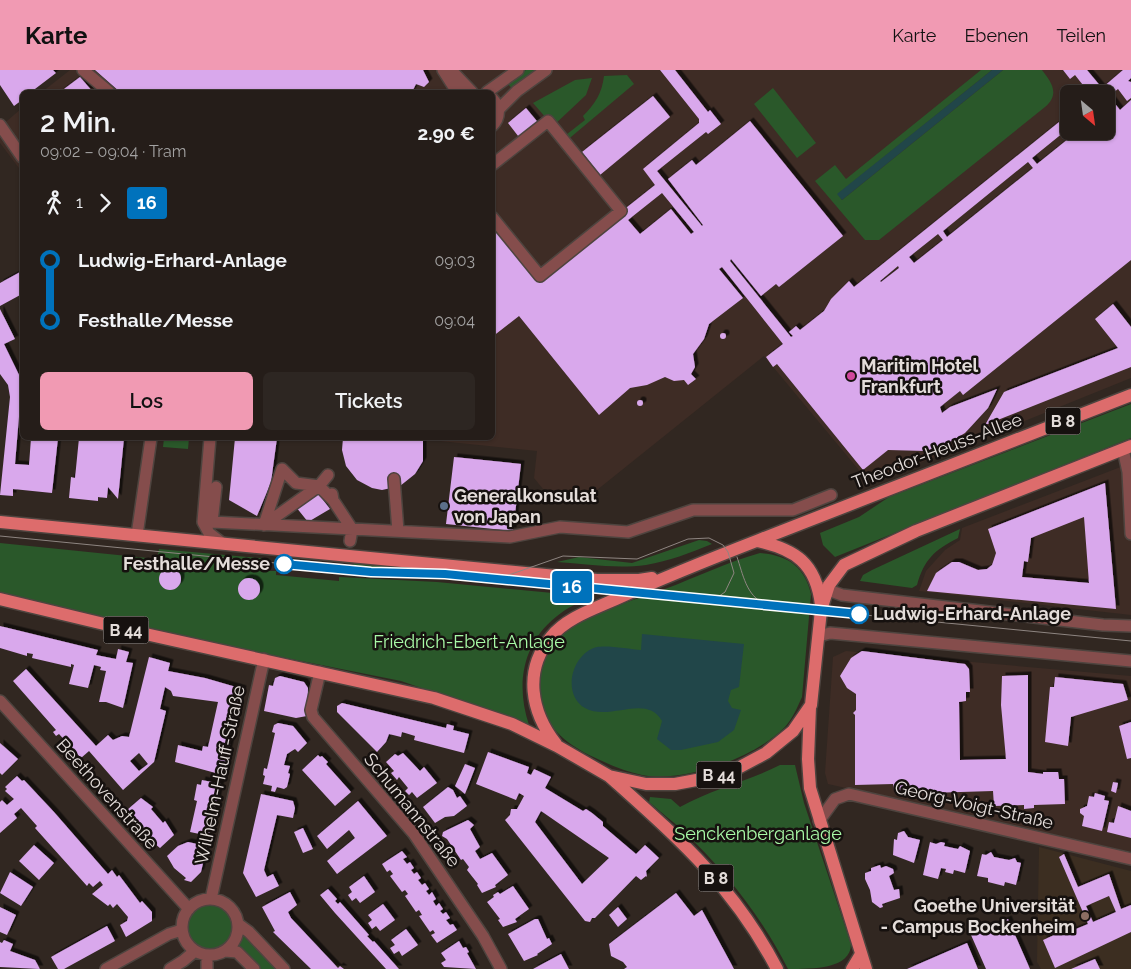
<!DOCTYPE html>
<html lang="de">
<head>
<meta charset="utf-8">
<style>
  :root { --surface:#251d19; --page:#2d2622; --text:#f1f3f6; --muted:#a3a2a2; --line:#423b38; --accent:#f19ab3 }
  body { margin:0; font-family:Raleway,sans-serif; background:var(--page); color:var(--text); height:100vh; display:flex; flex-direction:column; font-size:19px; white-space:nowrap }
  * { box-sizing:border-box; margin:0 }
  p { font-size:16px; color:var(--muted) }
  .icon { flex:none; width:28px; height:28px; fill:none; stroke:currentColor; stroke-width:2; stroke-linecap:round; stroke-linejoin:round }
  .map { position:relative; flex:1; overflow:hidden }
  .side { position:absolute; left:20px; top:20px; width:475px; height:350px; display:flex; flex-direction:column; background:var(--surface); border-radius:8px; box-shadow:0 1px 4px #0004,0 0 0 1px var(--line) }
  .side>* { flex:none }
  .badge { padding:0 10px; border-radius:4px; font-size:18px; line-height:32px }
  .needle { width:32px; rotate:151deg }
  .tools { position:absolute; left:1060px; top:15px; display:grid; gap:10px }
  .tools a { display:grid; place-items:center; width:55px; height:55px; border-radius:8px; background:var(--surface); box-shadow:0 1px 4px #0004,0 0 0 1px var(--line); font-size:25px }
  .map>.badge { position:absolute; translate:-50% -50%; box-shadow:0 0 0 2px #fff }
  .legs { display:flex; align-items:center; gap:8px; height:55px; padding:0 20px; font-size:16px }
  .legs p { margin-inline-start:auto }
  .summary { display:flex; align-items:center; justify-content:space-between; height:85px; padding:0 20px }
  h1 { font-size:28px; font-weight:600; line-height:38px }
  .button { display:flex; gap:10px; margin-top:auto; padding:10px 20px }
  .button a { flex:1; height:58px; border-radius:8px; background:var(--accent); color:#111; font-size:20px; font-weight:600; line-height:58px; text-align:center }
  .button a+a { background:var(--page); color:var(--text) }
  ul { padding:0 20px; list-style:none }
  li { display:flex; align-items:center; gap:18px; height:60px; font-size:19px }
  li i { display:grid; place-items:center; width:8px; height:100%; margin:0 6px; background:currentColor }
  li i::after { content:''; width:12px; height:12px; margin:-6px; border:4px solid; border-radius:50%; background:var(--surface) }
  li p { margin-inline-start:auto }
  li:first-child i { background:linear-gradient(#0000 50%,currentColor 0) }
  li:last-child i { background:linear-gradient(currentColor 50%,#0000 0) }
  header { display:flex; align-items:center; gap:30px; box-sizing:border-box; height:70px; padding:0 25px; background:var(--accent); color:#111 }
  header strong { font-size:24px }
  nav { display:flex; gap:28px; margin-inline-start:auto; font-size:18px }
  .map>svg:first-child { display:block }
  .commercial { fill:#3e2c25; fill-rule:evenodd }
  .education { fill:#3c2e21 }
  .green { fill:#2a582a }
  .water { fill:#214649 }
  .building { fill:#d9a8ec; fill-rule:evenodd; filter:url(#shadow) }
  .lines { fill:none; stroke-linecap:round; stroke-linejoin:round }
  .minor-casing { stroke:#4e443f; stroke-width:14 }
  .major-casing { stroke:#4e443f; stroke-width:15 }
  .minor { stroke:#854d4c; stroke-width:11 }
  .major { stroke:#dd6c6c; stroke-width:12 }
  .tram { stroke:#8e8581; stroke-width:1 }
  .line-1-casing { stroke:#fff; stroke-width:11 }
  .line-1 { stroke:#0072bc; stroke-width:8 }
  .hotel-dot { fill:#d1479c; stroke:#16110f; stroke-width:2 }
  .service-dot { fill:#5c6f8a; stroke:#16110f; stroke-width:2 }
  .stop-1-dot { fill:#fff; stroke:#0072bc; stroke-width:2.5 }
  .education-dot { fill:#8d6e63; stroke:#16110f; stroke-width:2 }
  .labels { text-anchor:middle; stroke-width:5; stroke-linejoin:round; paint-order:stroke }
  .shield { fill:#16110f; stroke:#a6a09d; stroke-width:1 }
  .shield-label { font-size:16px; font-weight:bold; fill:#e4ddda }
  .poi-label { font-size:18px; font-weight:bold; fill:#e4ddda; stroke:#16110f; text-anchor:start }
  .street-label { font-size:18px; fill:#e4ddda; stroke:#16110f }
  .stop-label { font-size:18px; font-weight:bold; fill:#e4ddda; stroke:#16110f; text-anchor:end }
  .park-label { font-size:18px; fill:#a8f9a6; stroke:#16110f }
</style>
</head>
<body>
<header>
<strong>Karte</strong>
<nav><a>Karte</a><a>Ebenen</a><a>Teilen</a></nav>
</header>
<div class="map">
<svg width="1131" height="899" viewBox="0 0 1131 899">
  <defs>
    <filter id="shadow"><feDropShadow dx="3.5" dy="-3.5" stdDeviation="0" flood-color="#0009"/></filter>
  </defs>
  <rect width="100%" height="100%" fill="#312721"/>
  <path class="commercial" d="M70,0H1131V308L936,387L868,411L764,286L592,424L543,419L534,408L537,381L440,371L438,368H492V22H42ZM1069,24H1106V61H1069Z
    M22,38V102L0,73V57Z
    M1131,393V545L919,521L926,501L945,480L960,470L962,458Z
    M846,581L1131,606V782L828,714L825,703L833,587Z"/>
  <path class="education" d="M1039,777L1131,801V899H1041L1037,892Z"/>
  <path class="green" d="M526,0H539L513,20L508,14Z
    M981,0H992L838,124L842,130L1003,0H1042C1052,13 1060,24 1045,37L879,170H865L815,111L835,95L846,109Z
    M627,5L634,14L565,72L562,68L585,50L583,46C595,34 602,23 604,6Z
    M592,8L586,25L553,56L533,33L575,10Z
    M773,18L816,73L797,88L754,34Z
    M1131,334V368L835,487L823,475L820,463L859,447L889,427Z
    M164,368H189L188,379L163,377Z
    M960,459L958,468C934,480 924,490 917,515L912,518L860,511L863,505L872,500Z
    M699,470L707,471L712,474C690,483 669,491 646,495C616,499 586,494 557,492L579,487L632,493Z
    M0,473L157,489L159,479L270,489L269,501H276V505L339,511V507L437,512L595,527C584,531 571,535 561,543C523,570 515,613 529,655L401,611L256,582L0,524Z
    M760,483C788,485 805,497 811,524L802,627C797,638 793,648 785,657C755,688 685,713 642,705C623,701 606,693 589,685C560,670 539,650 539,616C539,596 549,575 564,563C586,544 637,529 665,519C697,507 727,492 760,483Z
    M354,492L442,500V502L353,498Z
    M780,695H795L804,733L851,874C851,899 813,899 788,899C763,849 725,800 684,762C673,751 660,742 649,732L650,727L671,729L680,737C712,719 747,712 780,695Z
    M188 857a22 22 0 1 1 44 0a22 22 0 1 1-44 0Z
    M244,862L279,899H260L238,875Z"/>
  <path class="water" d="M992,0H1003L842,130L837,124Z
    M642,564L744,574L739,617L731,620L728,631L732,638L741,640L734,660L718,672L681,680H671L657,669L662,651C646,623 610,652 585,638C561,624 572,583 597,577C607,575 630,579 641,580Z"/>
  <path class="building" d="M0,0H53L56,3L31,22H22V30L14,36L0,15Z
    M95,0H423L429,12L424,17L416,14L412,22H120Z
    M660,0H675L708,42L710,40L721,54L708,64L706,62L657,101L702,156L703,155L668,109L692,90L696,95L750,51L843,166L779,217L776,214L761,226L731,189L730,191L791,267L793,266L789,262L796,256L800,260L824,241L831,229L849,211L854,217L1069,44V58L1032,88L1037,94L1078,61H1106V50L1109,48L1106,44V24H1090L1075,5L1070,9L1063,0H1087L1102,18L1123,0H1131V8L1128,11L1131,12V28L1127,31L1118,19L1109,26L1120,40L1131,30V190L963,325L960,321L940,337L942,343L950,337L997,319L988,338L965,363L950,372L926,381L888,380L863,400L777,294L773,297L766,287L783,274L722,197L719,199L743,228L709,254L704,269L693,284L695,297L691,304L696,309L688,315L684,310L674,311L665,307L647,315L630,318L599,345L519,246L492,267V147L540,206L655,115L643,99L699,53V49ZM1028,92L1033,98L947,167L943,161ZM662,123L694,162L691,164L671,139L640,164L628,150ZM938,164L943,170L914,193L909,187ZM898,196L899,198L881,212L880,211Z
    M80,7L93,22H60Z
    M653,26L670,47L600,105L582,82Z
    M526,38L541,56L522,71L508,53Z
    M22,201V224L0,236V213Z
    M1113,234L1131,257V297L985,355L1004,322L1118,278L1095,249Z
    M0,239L15,269L4,274L22,311L15,394L29,395L31,368H58L52,423L13,419V426L0,425L10,327L8,315L0,304Z
    M720 266a3 3 0 1 1 6 0a3 3 0 1 1-6 0Z
    M637 333a3 3 0 1 1 6 0a3 3 0 1 1-6 0Z
    M79,368H124L118,429L108,417L107,428L98,427V431L69,428L71,407L75,408Z
    M235,368H277L271,412L257,446L229,430Z
    M343,368H423V391L415,404L400,416L382,420L372,418L357,410L346,396L342,380Z
    M454,387L521,394L513,461L446,454Z
    M1105,413L1116,539L927,521L936,503L952,492H959L978,500L987,499L992,495L996,483L988,459ZM1084,447L1089,513L1022,507L1024,491L1028,492L1031,468Z
    M316,421L330,439L308,452L296,437Z
    M159 509a11 11 0 1 1 22 0a11 11 0 1 1-22 0Z
    M238 519a11 11 0 1 1 22 0a11 11 0 1 1-22 0Z
    M0,556L98,580L96,585L116,589L118,579L129,582L126,592L133,593L123,638L106,632H99L106,601L100,600L101,597L94,595L88,618L69,614L74,595L71,594V597L32,588L33,584L27,583V586L0,578Z
    M862,581L965,594L969,599L970,622H966V631L959,632L960,690L1006,689L1001,635L1002,606L1028,605V702L1043,704V702H1058L1059,709H1064L1065,734L1034,735V738L1024,739V735L994,736L993,721L896,724L894,721L893,714L855,715V645L853,643L856,640V624L847,618L840,606L851,588Z
    M149,587L170,593L168,601L205,608L243,619L223,705L175,692L178,675L202,681L203,676L208,677L218,632L173,626L171,621L165,617L160,639L166,641L154,692L123,720L89,681L81,688L59,664L56,666L53,662L56,660L13,611L26,599L96,676L108,665L113,670L122,666L129,667ZM139,683L148,694L139,701L130,691Z
    M280,606L304,612L308,618L307,646L296,648L264,641L269,615L273,616L275,608Z
    M1055,607L1123,614L1128,630L1071,647L1068,676L1045,672L1050,617H1054Z
    M342,633L446,658L447,654L454,656L453,660L469,664L464,683L414,670L415,666L402,662L401,667L389,664L386,672L377,682L337,642V636Z
    M1131,652V688L1127,689L1119,656Z
    M278,653L293,656L307,673L298,682L295,679L287,684L284,695L290,696L288,703L290,704L287,717L284,719L277,717L275,722L271,721L272,716L263,714L265,706L263,705L264,698L267,699L275,663L272,662L274,655Z
    M0,673L18,689L2,705L0,703Z
    M488,682L529,697L527,703L531,705L534,699L551,707L545,718L583,741L586,739L592,743L603,752V756L636,784L645,775L659,788L646,801L647,807L646,806L641,810L636,806L595,848H592L590,852L585,851L505,750L510,745L511,739H517L524,726L519,723L516,730L476,714ZM541,741L609,788L582,814L535,752Z
    M403,683L420,701L424,697L437,713L417,728L412,722L409,725L405,721L408,718L399,707L397,710L391,703L394,701L386,692L395,684L398,686Z
    M318,685L320,687L322,686L328,692L326,694L351,722L335,736L302,700Z
    M465,694L475,698L465,724L455,716Z
    M17,706L22,711L24,710L54,742L108,804L112,800L117,807L119,805L140,833L142,831L152,842V851L126,867L120,855L127,851L128,847L117,834L113,838L110,834L108,836L92,824L103,815L100,811L93,817L89,813L87,816L35,758L37,756L21,738L14,744L17,748L0,763V732L2,730L7,735L14,729L5,721L7,719L5,717Z
    M202,710L221,714L209,766L190,762L197,731L194,730L197,714L201,715Z
    M1113,712L1118,713L1116,723L1111,721Z
    M448,717L453,720L457,728L460,726L467,736L454,746L445,747L435,753L423,737Z
    M1095,723L1105,726L1104,730L1109,731L1102,761L1082,756L1084,746L1080,743V739L1087,736L1089,726L1094,727Z
    M261,724L293,731L295,738L293,748L277,745L264,800L267,807L273,804L279,816L256,827L243,803Z
    M141,728L153,737L151,739L163,753L165,751L174,765L160,778L149,769L151,768L130,747L131,746L127,740Z
    M358,731L387,766L337,804L327,791L355,768L349,760L327,779L317,766Z
    M1118,736L1131,741V768L1107,762L1109,752L1114,753Z
    M468,750L474,755L470,759L480,777L475,781L480,789L492,783L508,805L495,815L496,817L482,823L477,815L478,814L467,800L469,797L463,789L461,790L447,769L442,766L443,762Z
    M303,758L313,779L303,783L294,762Z
    M904,761L908,767L920,770L914,793L893,785L894,769L897,770L898,763Z
    M188,772L207,776L201,802L191,812L184,810L186,808L174,798L167,786L178,776Z
    M930,772L936,774L941,772L945,773L944,776L958,779L960,776L970,781L965,803L954,800L953,804L945,802L946,799L941,798L938,809L923,805Z
    M34,775L54,793L39,810L19,791Z
    M402,781L407,787L403,789L407,794L410,792L414,798L411,800L414,804L417,802L421,808L418,810L422,815L425,813L429,819L426,821L429,825L432,822L436,829L433,831L436,836L439,833L443,839L440,841L443,844L446,842L450,848L446,850L450,855L453,854L457,860L437,873L431,865L435,863L433,860L430,862L419,846L422,845L419,840L416,842L405,826L408,824L405,820L402,822L390,806L393,804L390,800L387,802L382,794Z
    M991,782L994,787L1009,790L1015,788L1017,792L1021,793L1016,815L1005,812L1004,816L988,812V808L977,806L982,784L986,785Z
    M1064,784L1078,817L1109,804L1121,839L1131,835V862L1055,898L1043,870L1070,858L1071,861L1088,854L1059,787ZM1109,826L1116,842L1093,852L1086,836Z
    M880,795L881,798L886,796L893,799L894,803L889,806L894,820L899,819L900,828L882,834L883,837L880,838L872,832L870,820L865,809V803L871,801V798Z
    M10,802L33,817L21,836L0,823Z
    M364,806L375,822L360,833L356,828L352,831L348,825L352,822L349,817Z
    M513,816L529,839L515,849L517,852L503,857L498,850L500,849L487,832L494,827L493,825L498,822L500,824Z
    M328,819L337,829L335,831L338,834L340,832L369,865L367,866L373,872L374,871L399,899H386L335,843L320,825Z
    M290,822L297,835L288,842L291,848L338,898L340,896L344,899H311L273,862L275,861L262,837Z
    M676,823L694,846L702,840L734,899H624L627,897L623,892L611,886L609,874Z
    M383,834L395,850L380,861L376,856L372,859L368,853L372,850L368,845Z
    M0,837L16,845L7,865L0,862Z
    M618,837L627,849L618,857L609,845Z
    M535,849H538L547,869L549,868L552,874L537,884L538,885L524,891L508,864Z
    M1008,849L1030,899H986L971,865Z
    M107,856L115,871L64,899H58L51,887Z
    M406,859L418,875L402,886L399,881L394,884L390,878L395,875L391,870Z
    M4,870L13,874L10,881L35,890L40,899L0,897V872L2,873Z
    M459,871L463,878L466,877L469,882L467,883L476,899L444,897L441,893L446,890L441,883Z
    M967,873L978,899H907Z
    M561,884L569,899H533Z
    M1095,889L1100,899H1071Z"/>
  <g class="lines">
    <g class="minor-casing">
      <path id="minor" d="M83,0L109,22
        M443,0L457,22
        M451,0L472,22
        M487,22L518,0
        M492,28C500,37 501,47 492,56
        M499,39L517,21L546,0
        M0,55L22,87
        M492,95L548,51L621,141L540,206L492,147
        M210,368L203,452L209,463L222,473
        M1123,379L1128,402L1131,464
        M394,409L398,461
        M216,417L212,452L510,467L560,457L628,462L693,440H793L831,425
        M332,424L333,430L352,459L350,471
        M264,455L282,399L296,413L319,416L333,430
        M264,455L319,416L328,405
        M137,465L151,368
        M820,517L842,525L1103,555L1131,556
        M819,566L830,563L1131,591
        M320,602L311,640L313,647L414,764L483,866L501,899
        M0,631L189,839
        M819,751L835,729L849,724L1131,789
        M211,829L264,589
        M182 857a28 28 0 1 1 56 0a28 28 0 1 1-56 0Z
        M238,854L249,862L284,899
        M225,881L237,882L254,899
        M207,885V899
        M106,899L169,864L182,860
        M170,899L183,891L195,881"/>
    </g>
    <g class="major-casing">
      <path id="major" d="M0,452L597,510H639L652,508
        M757,471C795,479 816,493 821,535
        M0,529L150,565L434,628L512,654L557,676L609,706L646,714H675L707,708L738,698L766,683L793,661L811,635L821,540L829,515L844,495L916,461L1131,376
        M810,637L808,689L810,718L866,899
        M556,674C531,642 523,601 551,567C566,548 594,539 616,529C663,508 710,489 759,470C883,422 1007,373 1131,325
        M609,706C678,768 733,815 777,899
        M852,899L861,884"/>
    </g>
    <use href="#minor" class="minor"/>
    <use href="#major" class="major"/>
    <path class="tram" d="M0,466L347,500L445,504L1131,571
      M737,487C743,504 746,526 765,534
      M503,507L563,486L637,489L688,469L709,468L723,475L728,482L734,503L725,522L712,531"/>
  </g>
  <g class="lines">
    <g class="line-1-casing">
      <path id="line-1" d="M284,494L371,502L445,504L859,544"/>
    </g>
    <use href="#line-1" class="line-1"/>
  </g>
  <circle class="hotel-dot" cx="851" cy="306" r="5"/>
  <circle class="service-dot" cx="444" cy="436" r="5"/>
  <g class="stop-1-dot">
    <circle cx="284" cy="494" r="9"/>
    <circle cx="859" cy="544" r="9"/>
  </g>
  <circle class="education-dot" cx="1085" cy="846" r="5"/>
  <g class="labels">
    <g class="shield">
      <rect x="1045.5" y="337.5" width="35" height="27" rx="4"/>
      <rect x="103.5" y="546.5" width="45" height="27" rx="4"/>
      <rect x="696.5" y="691.5" width="45" height="27" rx="4"/>
      <rect x="698.5" y="794.5" width="35" height="27" rx="4"/>
    </g>
    <g class="shield-label">
      <text x="1063" y="357">B 8</text>
      <text x="126" y="566">B 44</text>
      <text x="719" y="711">B 44</text>
      <text x="716" y="814">B 8</text>
    </g>
    <g class="poi-label">
      <text x="861" y="302">Maritim Hotel<tspan x="861" dy="21">Frankfurt</tspan></text>
      <text x="454" y="432">Generalkonsulat<tspan x="454" dy="21">von Japan</tspan></text>
      <text x="1075" y="842" text-anchor="end">Goethe Universität<tspan x="1075" dy="21">- Campus Bockenheim</tspan></text>
    </g>
    <g class="street-label">
      <text transform="translate(937 381) rotate(-21)" y="6">Theodor-Heuss-Allee</text>
      <text transform="translate(220 705) rotate(-78)" y="6">Wilhelm-Hauff-Straße</text>
      <text transform="translate(107 724) rotate(48)" y="6">Beethovenstraße</text>
      <text transform="translate(974 735) rotate(13)" y="6">Georg-Voigt-Straße</text>
      <text transform="translate(412 740) rotate(51)" y="6">Schumannstraße</text>
    </g>
    <g class="stop-label">
      <text x="270" y="500">Festhalle/Messe</text>
      <text x="873" y="550" text-anchor="start">Ludwig-Erhard-Anlage</text>
    </g>
    <g class="park-label">
      <text x="469" y="578">Friedrich-Ebert-Anlage</text>
      <text x="758" y="770">Senckenberganlage</text>
    </g>
  </g>
</svg>
<div class="tools">
<a><svg class="needle" viewBox="-14 -14 28 28"><path d="M0-13l5 13h-10z" fill="#e53935"/><path d="M0 13l5-13h-10z" fill="#a3a2a2"/></svg></a>
</div>
<b class="badge" style="left:572px;top:517px;background:#0072bc;color:#fff">16</b>
<section class="side">
<div class="summary"><div><h1>2 Min.</h1><p>09:02 – 09:04 · Tram</p></div><b>2.90 €</b></div>
<div class="legs"><svg class="icon" aria-label="walk" viewBox="0 0 24 24"><circle cx="13" cy="4" r="2"/><path d="M13 8l-2 6 4 7M11 14l-3 7M7 12l3-4h3l4 4"/></svg>1<svg class="icon" aria-label="forward" viewBox="0 0 24 24"><path d="M9 5l7 7-7 7"/></svg><b class="badge" style="background:#0072bc;color:#fff">16</b></div>
<ul>
<li><i style="color:#0072bc"></i><b>Ludwig-Erhard-Anlage</b><p>09:03</p></li>
<li><i style="color:#0072bc"></i><b>Festhalle/Messe</b><p>09:04</p></li>
</ul>
<div class="button"><a>Los</a><a>Tickets</a></div>
</section>
</div>
</body>
</html>
